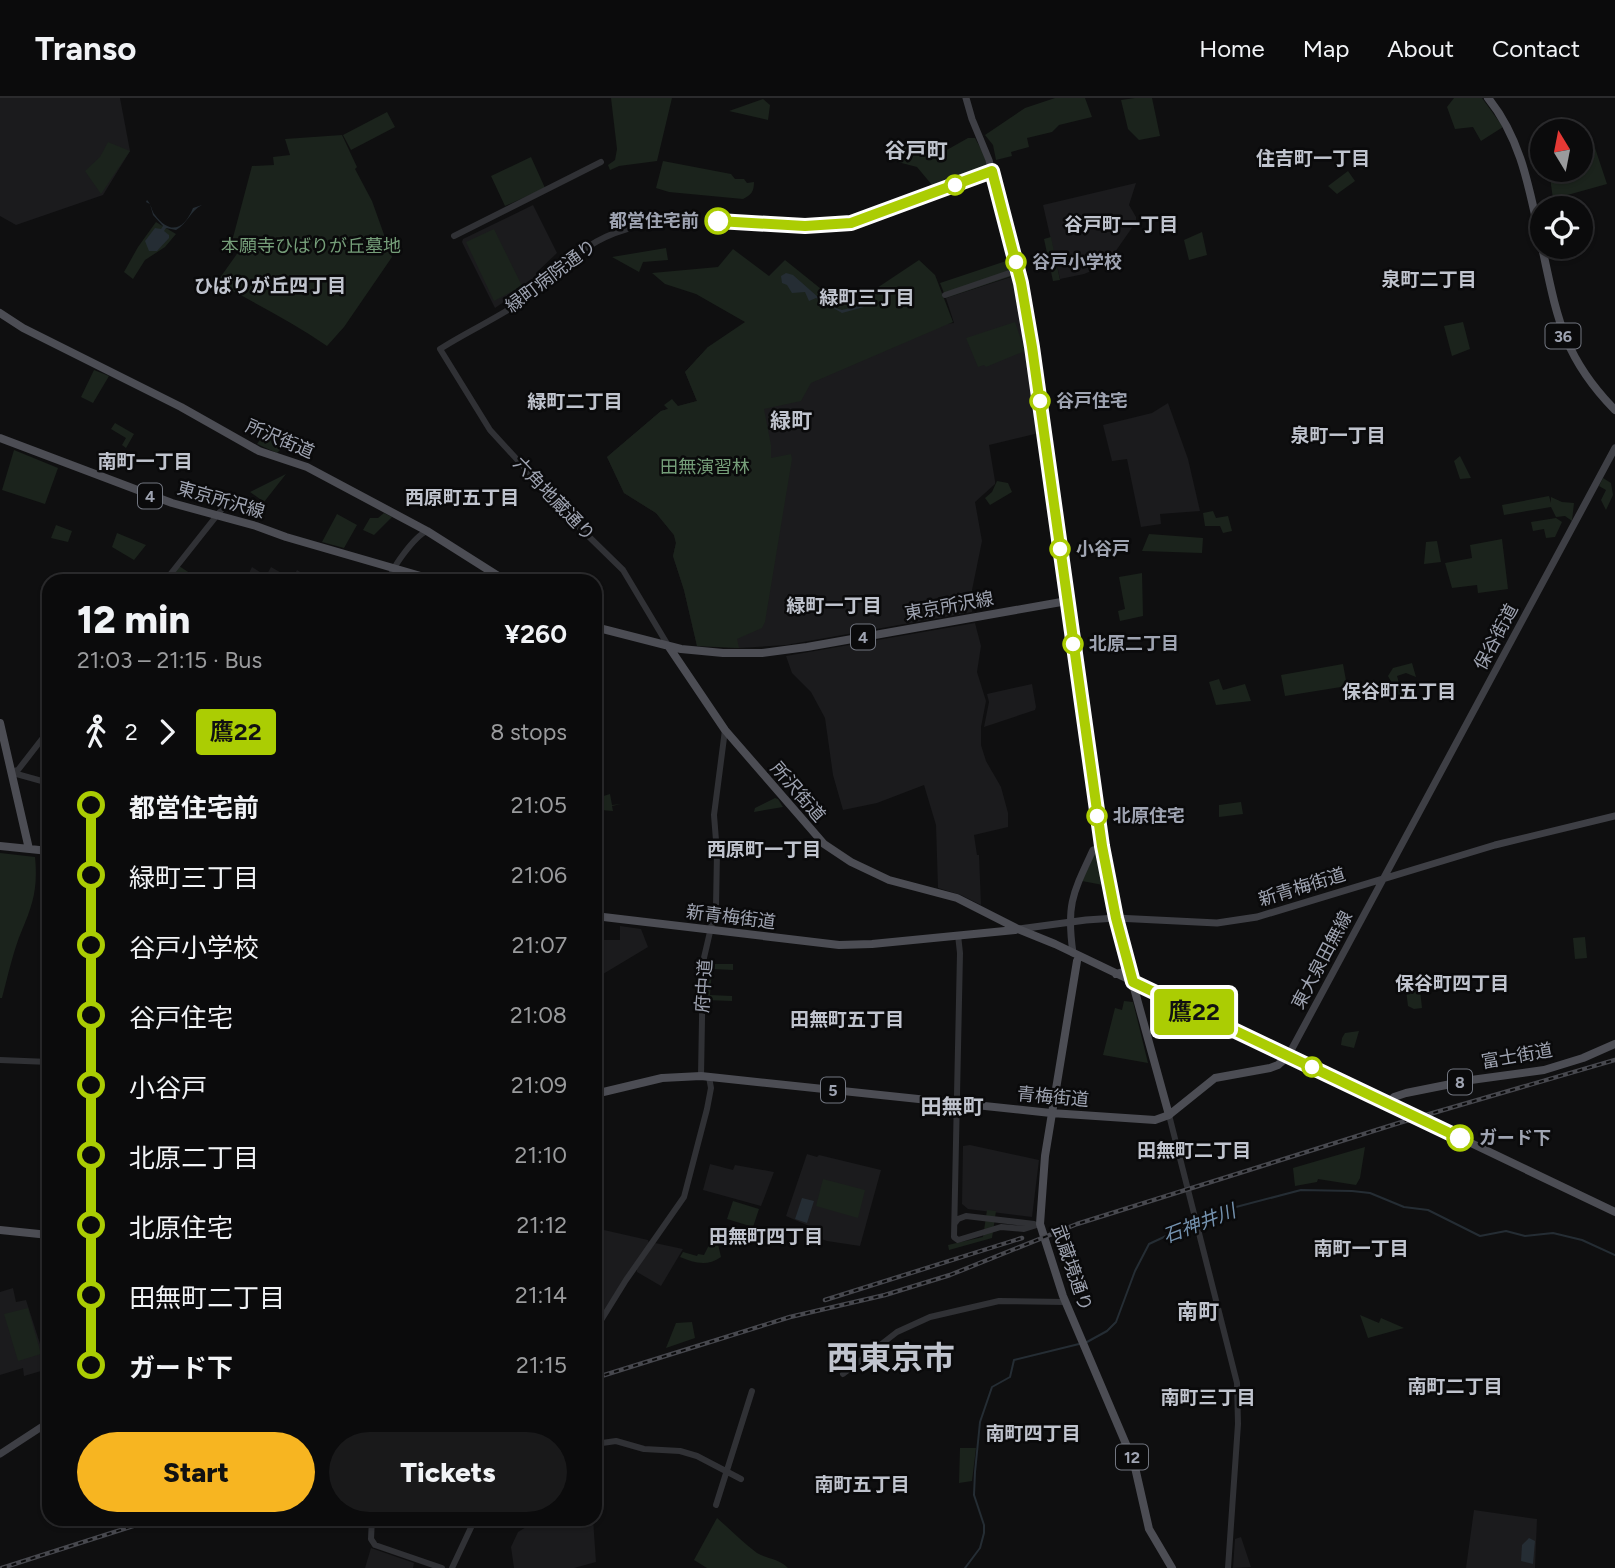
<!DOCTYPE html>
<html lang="en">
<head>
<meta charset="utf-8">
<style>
  :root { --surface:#0b0b0c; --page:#19191a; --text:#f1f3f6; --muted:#9a9b9d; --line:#2b2b2d; --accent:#f7b521 }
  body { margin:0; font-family:Figtree,"Noto Sans JP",sans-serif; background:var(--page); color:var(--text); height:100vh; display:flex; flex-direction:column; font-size:26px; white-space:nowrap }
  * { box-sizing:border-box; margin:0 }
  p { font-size:23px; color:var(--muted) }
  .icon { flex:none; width:38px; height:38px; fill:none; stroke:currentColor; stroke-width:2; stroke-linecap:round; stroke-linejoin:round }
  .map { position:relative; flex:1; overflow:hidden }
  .sheet { position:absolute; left:42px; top:476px; width:560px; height:952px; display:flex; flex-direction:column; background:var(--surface); border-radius:21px; box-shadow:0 2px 5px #0004,0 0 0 2px var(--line) }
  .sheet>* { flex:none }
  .badge { padding:0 14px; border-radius:5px; font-size:24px; line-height:46px }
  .needle { width:46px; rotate:350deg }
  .controls { position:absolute; left:1530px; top:21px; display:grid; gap:14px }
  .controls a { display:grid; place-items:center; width:63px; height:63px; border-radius:50%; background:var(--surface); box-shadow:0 2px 5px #0004,0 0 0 2px var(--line); font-size:35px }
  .map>.badge { position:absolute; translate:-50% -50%; box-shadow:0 0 0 4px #fff }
  .legs { display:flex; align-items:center; gap:10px; height:77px; padding:0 35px; font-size:23px }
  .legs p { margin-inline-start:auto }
  .headline { display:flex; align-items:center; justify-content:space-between; height:119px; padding:0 35px }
  h1 { font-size:38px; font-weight:800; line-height:52px }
  .button { display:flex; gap:14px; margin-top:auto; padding:14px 35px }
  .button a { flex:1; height:80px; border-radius:42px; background:var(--accent); color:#111; font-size:28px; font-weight:800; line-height:80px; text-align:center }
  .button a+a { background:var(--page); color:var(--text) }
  ul { padding:0 35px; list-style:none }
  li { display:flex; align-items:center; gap:24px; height:70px; font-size:26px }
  li i { display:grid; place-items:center; width:10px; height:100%; margin:0 9px; background:currentColor }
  li i::after { content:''; width:18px; height:18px; margin:-9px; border:5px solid; border-radius:50%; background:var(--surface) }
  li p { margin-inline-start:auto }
  li:first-child i { background:linear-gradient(#0000 50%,currentColor 0) }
  li:last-child i { background:linear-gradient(currentColor 50%,#0000 0) }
  header { display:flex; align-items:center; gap:42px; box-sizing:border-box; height:98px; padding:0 35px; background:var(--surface); border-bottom:2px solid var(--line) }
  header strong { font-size:33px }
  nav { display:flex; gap:38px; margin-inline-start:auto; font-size:24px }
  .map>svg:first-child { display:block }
  .built { fill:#1b1b1d }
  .green { fill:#1b231c }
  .water { fill:#252d34 }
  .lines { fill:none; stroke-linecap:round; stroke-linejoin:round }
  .stream { stroke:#252d34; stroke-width:2 }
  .tertiary { stroke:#303135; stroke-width:6 }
  .secondary { stroke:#3e3f45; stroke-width:7 }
  .primary { stroke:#4c4d54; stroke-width:8 }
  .rail-casing { stroke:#47484e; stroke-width:4.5 }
  .rail { stroke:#0a0a0b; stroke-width:2; stroke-dasharray:5; stroke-linecap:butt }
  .line-1-casing { stroke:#fff; stroke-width:16 }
  .line-1 { stroke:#abcd03; stroke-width:10 }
  .stop-1-dot { fill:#fff; stroke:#abcd03; stroke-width:3.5 }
  .labels { text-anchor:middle; stroke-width:5; stroke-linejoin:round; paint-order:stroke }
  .shield { fill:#0a0a0b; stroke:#727680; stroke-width:2 }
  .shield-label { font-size:16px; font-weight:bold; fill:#9fa4b2 }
  .stop-label { font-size:18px; font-weight:bold; fill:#9fa4b2; stroke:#0a0a0b; text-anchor:start }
  .park-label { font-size:18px; fill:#759e79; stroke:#0a0a0b }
  .street-label { font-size:18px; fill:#9fa4b2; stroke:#0a0a0b }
  .neighbourhood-label { font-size:19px; font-weight:bold; fill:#c0c4ce; stroke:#0a0a0b }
  .water-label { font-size:19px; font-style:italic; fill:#7492af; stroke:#0a0a0b }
  .quarter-label { font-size:21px; font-weight:bold; fill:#c0c4ce; stroke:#0a0a0b }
  .town-label { font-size:32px; font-weight:bold; fill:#c0c4ce; stroke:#0a0a0b }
</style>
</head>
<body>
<header>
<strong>Transo</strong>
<nav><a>Home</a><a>Map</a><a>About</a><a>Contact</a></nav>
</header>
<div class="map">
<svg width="1615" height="1470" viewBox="0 0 1615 1470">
  <rect width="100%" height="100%" fill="#0f0f10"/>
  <path class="built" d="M0,0H120L130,53L103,97L16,127L0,118Z
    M1136,85L1129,107L1136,119V124L1106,167L1084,176L1060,181L1043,107Z
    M533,107L557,155L538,173L539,180L495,210L462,144L463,141Z
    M1014,178L1039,335L989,347L995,383V386L975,404L982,443L972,492V514L786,547L739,550L697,548L684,492L673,458L676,445L674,437L656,415L624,395L607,359L661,313L697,303L685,274L708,249L954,225L946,200Z
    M1168,305L1188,361L1200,413L1160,416L1161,426L1141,429L1127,361L1112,363L1103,327L1152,315Z
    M252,469L266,478L271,469L292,481L297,472L314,483H245Z
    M975,525L981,548L977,574L986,603L981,629V647L986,663L1001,689L1008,715V729L974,737L977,757H979L981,807L961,797L938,790L936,727L924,687L877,705L843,712L833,677L825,620L811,594L792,575L786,558Z
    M1032,586L1036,609L1035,612L984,629L989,604L987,596Z
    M620,828L641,831L648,849L603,876L601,842H620Z
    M970,1047L1039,1062L1032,1119L968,1111L962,1106L963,1048Z
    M807,1056L817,1059L819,1057L881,1072L860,1148L827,1143L807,1136L809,1128L786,1118Z
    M710,1066L733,1072L735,1067L774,1074L761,1108L703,1092Z
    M595,1130L648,1142L649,1145L595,1225Z
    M655,1145L683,1151L661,1188L637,1174V1171Z
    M13,1190L16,1204L26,1202L48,1271L24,1278L23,1270L0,1277V1194Z
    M1474,1412L1537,1421L1535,1470H1466Z
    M550,1421H593L596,1464L574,1470H514L511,1449L518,1434L531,1426Z
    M1241,1439L1251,1469L1233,1470L1235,1441Z
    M371,1450L414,1465L413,1470H365Z"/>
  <path class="green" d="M611,0H672L657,63L619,68L610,72L608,67L615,62L617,51Z
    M1055,0H1085L1092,19L1059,27L1052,34L1027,40L1029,49L1011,54L1012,58L996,62L993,47L985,37L1025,10Z
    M1135,0H1152L1160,38L1139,42L1128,31L1121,2Z
    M1454,0H1482L1503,29L1481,43L1473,29L1455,31L1447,9Z
    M763,1L770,7L768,22L729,13Z
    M387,14L395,29L351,52L343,37Z
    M342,37L357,69L355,71L372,103L392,159L344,229L327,248C292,224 254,205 217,184L239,153L231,147L252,68L274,67L273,59L290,57L285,41Z
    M1591,38L1607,86L1553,101L1549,72H1580V60L1586,59L1580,41Z
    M968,40H975C980,50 989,62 987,74L937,93L917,69L890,62L894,42L945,53Z
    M108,44L130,53L101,96L85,73L100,59Z
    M531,59L545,90L505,108L491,78Z
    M663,63L731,76L735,81H744L747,85L754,84C754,94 751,97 743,101L669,94L656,90Z
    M1348,73L1355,83L1337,96L1328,88Z
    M156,124L176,136L165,149L145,162L133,181L124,174L138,149Z
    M494,131L522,188L494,203L466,144Z
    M1202,134L1207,157L1189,162L1184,142Z
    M1051,139L1060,182L1053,183L1044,141Z
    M666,150L668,162L643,164L639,174L612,159Z
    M733,151L769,178L785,162L841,207L862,200L919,162L935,177L953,224L811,285L801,303L764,311L771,347V360L791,356L792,361L765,524L762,530L737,541L739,550L697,548L684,492L673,458L676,445L674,437L656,415L624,395L607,359L661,313L668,311L664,307L672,301L678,308L697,303L685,274L708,249L745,224L696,196L665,186L652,175L718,169Z
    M1015,160L1019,174L1015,177L946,200L940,185Z
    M1015,224L1025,253L986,269L984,267L978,269L966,240Z
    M1463,224L1470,251L1452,258L1444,228Z
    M94,272L109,278L93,305L81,299Z
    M115,325L134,336L126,350L122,347L126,340L111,331Z
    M264,336L282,350L277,355L257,346Z
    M14,352L58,370L45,406L2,392Z
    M1460,358L1471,380L1460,381L1454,363Z
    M286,376L264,404L250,394Z
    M1603,380L1611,385L1613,397L1606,412L1601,402L1606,392L1599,388Z
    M997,383L1008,385L1012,394L990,407L985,400L992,394Z
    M1549,398L1551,405V399L1562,404L1574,405L1572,423L1565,418L1556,419L1551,409L1504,417L1502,407Z
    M1213,413L1216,420L1228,418L1232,433L1223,435L1220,428H1205L1203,415Z
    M384,415L392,419L374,437L363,432L370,420H378Z
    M337,416L357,427L344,450L322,444Z
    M1556,420L1562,424L1555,439L1546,440L1544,431L1533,433L1531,424Z
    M56,427L72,433L68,444L51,440Z
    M117,435L146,447L134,462L112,449Z
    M1149,436L1203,440L1202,455L1142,453Z
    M1502,441L1508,491L1478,495L1477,487L1452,490L1445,465L1472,460L1470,447Z
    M1437,443L1441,464L1424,466L1426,444Z
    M179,468L202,483H167Z
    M1142,475L1143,518L1120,523L1118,513L1125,511L1119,479Z
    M1412,565L1416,579L1406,575L1397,578L1403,599L1400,600L1388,578L1393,570Z
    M1343,566L1347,588L1285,598L1281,577Z
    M1219,581L1223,592L1245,586L1251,603L1216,607L1209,584Z
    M610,696L612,707L621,706L612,708L613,713L601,712L597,700Z
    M775,700L778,701L783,709L754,714L755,710Z
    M1241,704L1243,716L1219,719V707Z
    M1096,753L1097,754L1103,787L1082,783Z
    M0,755L35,759C38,790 33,806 22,832C13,853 8,878 2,900H0Z
    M1585,839L1587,860L1575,861L1573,840Z
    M707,866H733V872L712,871L710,897L732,898V903L706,902L705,868Z
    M1419,882L1422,910L1414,911L1408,908L1405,884Z
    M1124,903L1133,904L1148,965L1103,957L1115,910L1122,912Z
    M1359,933L1354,950L1341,947L1342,940L1345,935Z
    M1365,1049L1360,1080L1356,1087L1318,1081L1317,1084L1295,1088L1293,1070Z
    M823,1081L865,1092L858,1120L816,1108Z
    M733,1103L759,1111L753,1129L727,1121Z
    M987,1112L996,1113L992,1140L949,1152L948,1147L983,1139Z
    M712,1141L717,1142L721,1159C707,1169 694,1165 680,1159L683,1154L697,1158L698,1156L704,1157Z
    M28,1210L41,1256L18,1263L4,1216Z
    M1360,1217L1379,1225L1381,1220L1404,1230L1368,1240Z
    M692,1224L695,1240L666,1250L676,1225Z
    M960,1350H976L972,1383L959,1385Z
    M717,1420C730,1431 743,1445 757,1455C767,1461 780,1461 788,1470H707L694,1462Z"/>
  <path class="water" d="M147,102C152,107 151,112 155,117C170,137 184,132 193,110L202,107C190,113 188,125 176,132L166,130L164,133L169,137V140L157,153H149L145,143L155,130L161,131L163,128L153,117L150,106L146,104Z
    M786,175L793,177L827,207L842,212L863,207L864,209L842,215L816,200L809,203L805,194L792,195L787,187L782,185L781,178Z
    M802,1100L814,1103L807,1125L795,1121Z
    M1529,1440L1535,1443L1533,1466L1521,1463L1522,1447Z"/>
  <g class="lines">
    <path class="stream" d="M1199,1123L1236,1109L1301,1092L1352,1093L1370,1095L1404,1109L1428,1112L1480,1138L1506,1133L1525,1138L1553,1135L1582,1142L1615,1157
      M1087,1244L1107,1233L1116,1224L1135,1173L1149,1146L1194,1125
      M965,1470L980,1450L984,1435V1427L974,1397L975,1374L980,1324L992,1289L1010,1279L1014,1262L1079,1246"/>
    <path class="tertiary" d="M627,131C576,146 565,173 525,201C498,220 468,233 440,251L490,332L576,426L623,472L669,549
      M454,138L601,64
      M945,197L1018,172
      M165,483L222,411
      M389,483C391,470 415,438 427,433
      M11,674L18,672L49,632
      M13,675L49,685
      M958,837L960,855L954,1139L958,1142L1001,1129L1024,1131L1040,1126
      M0,962L49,964
      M701,978L703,864L716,808L717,755L714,717L725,632
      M1169,1017L1237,1285L1238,1326L1228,1470
      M955,1125L958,1121L966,1118L1034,1126
      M595,1232L626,1182L684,1099L707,1011L711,990L709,979
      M843,1276L897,1234L930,1219L999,1203L1065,1204
      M595,1346L616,1343L644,1351L680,1353L697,1358L741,1381
      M716,1407L752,1293
      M372,1421L371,1441L375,1447L442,1470
      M452,1470L475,1421"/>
    <path class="secondary" d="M966,0L972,21L989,62L1021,185L1037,280L1102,749L1116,820L1133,884
      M1019,831L1086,822L1116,820L1217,825L1257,819L1495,747L1615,718
      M1073,855C1066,806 1073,795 1093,752L1102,749
      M1288,958L1615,350
      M0,1356L49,1324"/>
    <path class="primary" d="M1488,0C1523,43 1530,96 1542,149
      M1542,149C1557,219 1563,259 1615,312
      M0,215L23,230L181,309L259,353L307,369L427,433L506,483
      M0,340L172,405L256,428L286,439L438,483
      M595,529L681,551L723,555H762L807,549L1067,503
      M669,549L725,632L824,746L851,764L889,782L957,800L1018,831L1055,846L1615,1114
      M0,625L29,751
      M0,748L49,753
      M595,818L839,847L872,846L1015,832
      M1077,863L1045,1058L1040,1126L1063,1198L1134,1365L1149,1431L1172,1470
      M1116,876L1124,874L1129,869
      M1134,890L1169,1017
      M595,996L662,980L701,978L1051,1015L1155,1022L1169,1017L1215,980L1270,970L1278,967L1288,958
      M1386,1007L1394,999L1406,995L1471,982L1544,972L1583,960L1615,946
      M0,1132L49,1137"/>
    <g class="rail-casing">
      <path id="rail" d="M825,1202L1022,1140
        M595,1280L790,1219L885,1197L950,1177L1077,1126L1402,1024L1615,962
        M2,1470L155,1421"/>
    </g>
    <use href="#rail" class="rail"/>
  </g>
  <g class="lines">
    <g class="line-1-casing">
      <path id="line-1" d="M718,123L805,128L851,125L992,73L1021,185L1032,249L1102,748L1116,820L1133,884L1460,1040"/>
    </g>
    <use href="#line-1" class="line-1"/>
  </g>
  <g class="stop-1-dot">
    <circle cx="955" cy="87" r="9"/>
    <circle cx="718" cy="123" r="12"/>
    <circle cx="1016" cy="164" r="9"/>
    <circle cx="1040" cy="303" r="9"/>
    <circle cx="1060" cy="451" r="9"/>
    <circle cx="1073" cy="546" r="9"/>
    <circle cx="1097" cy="718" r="9"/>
    <circle cx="1312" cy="969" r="9"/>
    <circle cx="1460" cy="1040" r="12"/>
  </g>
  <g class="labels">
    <g class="shield">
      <rect x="1545.5" y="225.5" width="35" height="25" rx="5"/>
      <rect x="138" y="385.5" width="24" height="25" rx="5"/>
      <rect x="851" y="526.5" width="24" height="25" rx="5"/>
      <rect x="1448" y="971.5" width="24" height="25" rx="5"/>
      <rect x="821" y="979.5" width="24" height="25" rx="5"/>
      <rect x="1116" y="1346.5" width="32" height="25" rx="5"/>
    </g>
    <g class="shield-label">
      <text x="1563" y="244">36</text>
      <text x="150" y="404">4</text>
      <text x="863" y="545">4</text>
      <text x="1460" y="990">8</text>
      <text x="833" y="998">5</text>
      <text x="1132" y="1365">12</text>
    </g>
    <g class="stop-label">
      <text x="699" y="129" text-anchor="end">都営住宅前</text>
      <text x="1032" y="170">谷戸小学校</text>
      <text x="1056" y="309">谷戸住宅</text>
      <text x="1076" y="457">小谷戸</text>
      <text x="1089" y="552">北原二丁目</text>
      <text x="1113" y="724">北原住宅</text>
      <text x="1479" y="1046">ガード下</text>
    </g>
    <g class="park-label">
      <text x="311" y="154">本願寺ひばりが丘墓地</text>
      <text x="705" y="375">田無演習林</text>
    </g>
    <g class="street-label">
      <text transform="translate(551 178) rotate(-37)" y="6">緑町病院通り</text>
      <text transform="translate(280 341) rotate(23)" y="6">所沢街道</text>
      <text transform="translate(554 401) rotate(46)" y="6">六角地蔵通り</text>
      <text transform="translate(221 402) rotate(16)" y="6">東京所沢線</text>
      <text transform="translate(949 508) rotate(-10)" y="6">東京所沢線</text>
      <text transform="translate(1496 539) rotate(-62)" y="6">保谷街道</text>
      <text transform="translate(798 694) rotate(49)" y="6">所沢街道</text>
      <text transform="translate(1302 789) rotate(-17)" y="6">新青梅街道</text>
      <text transform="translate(731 819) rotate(7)" y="6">新青梅街道</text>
      <text transform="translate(1322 862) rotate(-62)" y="6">東大泉田無線</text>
      <text transform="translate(704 888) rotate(-86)" y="6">府中道</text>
      <text transform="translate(1517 958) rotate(-10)" y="6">富士街道</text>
      <text transform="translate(1053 999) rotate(5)" y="6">青梅街道</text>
      <text transform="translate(1072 1170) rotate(71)" y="6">武蔵境通り</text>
    </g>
    <g class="neighbourhood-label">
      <text x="1313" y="67">住吉町一丁目</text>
      <text x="1121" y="133">谷戸町一丁目</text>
      <text x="1429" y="188">泉町二丁目</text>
      <text x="270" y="194">ひばりが丘四丁目</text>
      <text x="867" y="206">緑町三丁目</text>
      <text x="575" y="310">緑町二丁目</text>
      <text x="1338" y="344">泉町一丁目</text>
      <text x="145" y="370">南町一丁目</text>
      <text x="462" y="406">西原町五丁目</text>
      <text x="834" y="514">緑町一丁目</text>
      <text x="1399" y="600">保谷町五丁目</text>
      <text x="764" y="758">西原町一丁目</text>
      <text x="1452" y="892">保谷町四丁目</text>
      <text x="847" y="928">田無町五丁目</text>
      <text x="1194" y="1059">田無町二丁目</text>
      <text x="766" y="1145">田無町四丁目</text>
      <text x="1361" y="1157">南町一丁目</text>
      <text x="1455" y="1295">南町二丁目</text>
      <text x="1208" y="1306">南町三丁目</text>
      <text x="1033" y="1342">南町四丁目</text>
      <text x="862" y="1393">南町五丁目</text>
    </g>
    <g class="water-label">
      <text transform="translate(1199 1125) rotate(-21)" y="7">石神井川</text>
    </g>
    <g class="quarter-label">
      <text x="916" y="60">谷戸町</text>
      <text x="791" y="330">緑町</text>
      <text x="952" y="1016">田無町</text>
      <text x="1198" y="1221">南町</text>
    </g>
    <g class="town-label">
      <text x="891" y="1271">西東京市</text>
    </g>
  </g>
</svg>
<div class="controls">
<a><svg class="needle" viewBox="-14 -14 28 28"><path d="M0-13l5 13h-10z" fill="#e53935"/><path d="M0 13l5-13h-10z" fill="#9a9b9d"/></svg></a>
<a><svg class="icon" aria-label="locate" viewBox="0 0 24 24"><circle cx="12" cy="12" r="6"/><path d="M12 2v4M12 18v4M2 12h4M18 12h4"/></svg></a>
</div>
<b class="badge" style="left:1194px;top:914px;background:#abcd03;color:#111">鷹22</b>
<section class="sheet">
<div class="headline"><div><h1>12 min</h1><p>21:03 – 21:15 · Bus</p></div><b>¥260</b></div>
<div class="legs"><svg class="icon" aria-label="walk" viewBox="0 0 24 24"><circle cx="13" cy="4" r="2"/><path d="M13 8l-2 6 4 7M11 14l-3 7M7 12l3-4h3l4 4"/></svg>2<svg class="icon" aria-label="forward" viewBox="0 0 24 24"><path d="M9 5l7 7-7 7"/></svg><b class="badge" style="background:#abcd03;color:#111">鷹22</b><p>8 stops</p></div>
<ul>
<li><i style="color:#abcd03"></i><b>都営住宅前</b><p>21:05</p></li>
<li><i style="color:#abcd03"></i><span>緑町三丁目</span><p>21:06</p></li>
<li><i style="color:#abcd03"></i><span>谷戸小学校</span><p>21:07</p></li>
<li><i style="color:#abcd03"></i><span>谷戸住宅</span><p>21:08</p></li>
<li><i style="color:#abcd03"></i><span>小谷戸</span><p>21:09</p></li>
<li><i style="color:#abcd03"></i><span>北原二丁目</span><p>21:10</p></li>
<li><i style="color:#abcd03"></i><span>北原住宅</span><p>21:12</p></li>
<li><i style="color:#abcd03"></i><span>田無町二丁目</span><p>21:14</p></li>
<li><i style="color:#abcd03"></i><b>ガード下</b><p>21:15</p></li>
</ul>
<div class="button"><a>Start</a><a>Tickets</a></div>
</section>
</div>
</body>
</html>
